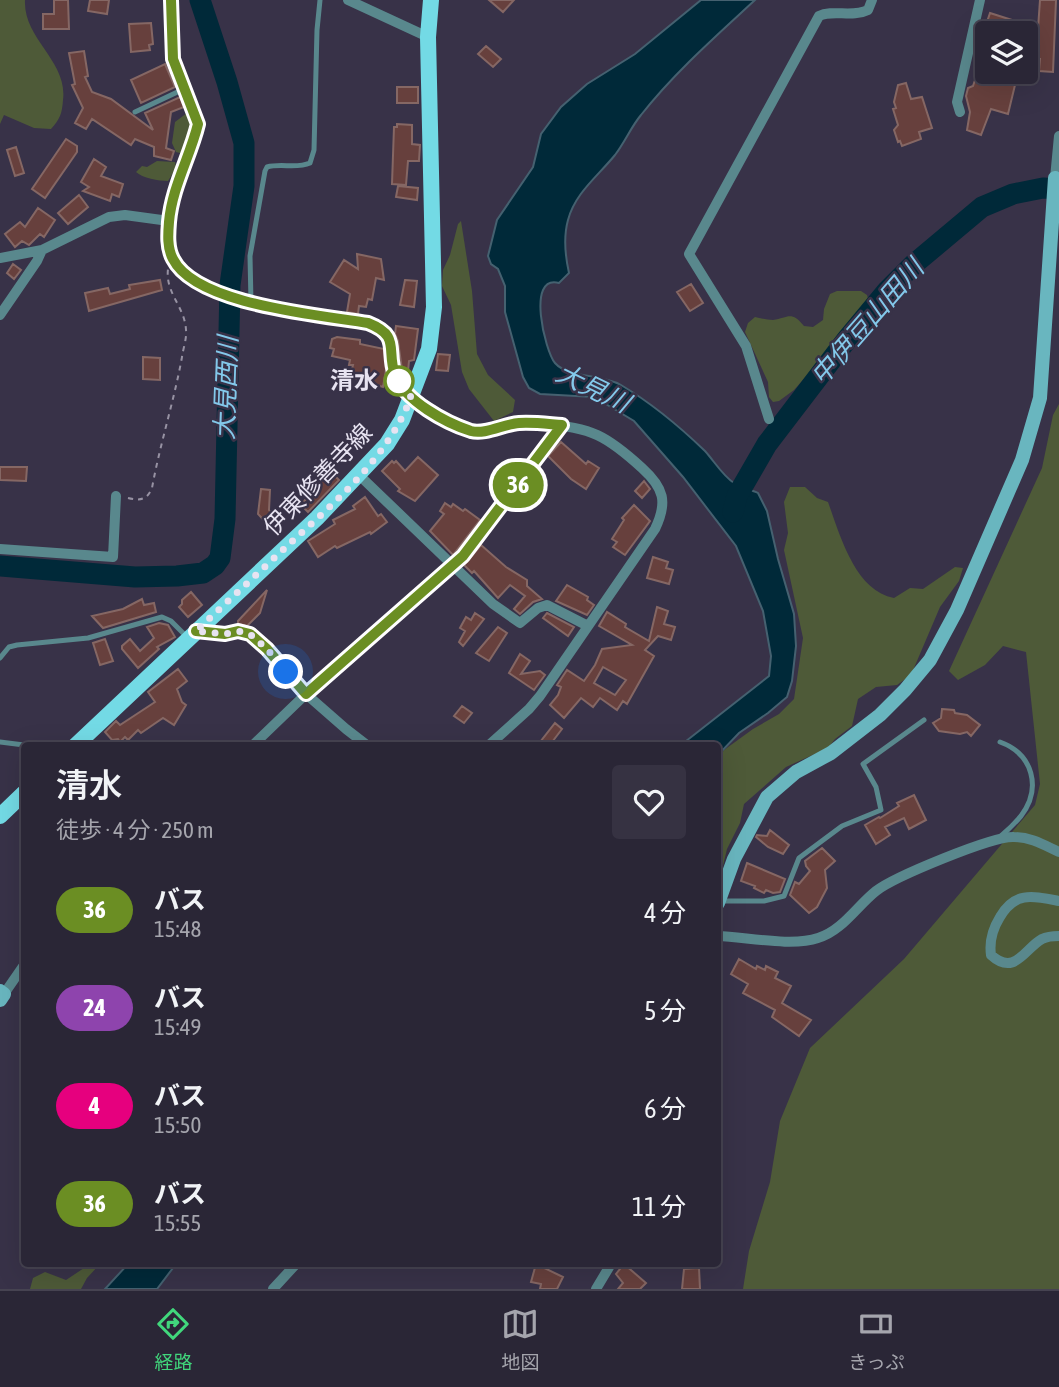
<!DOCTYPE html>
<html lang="ja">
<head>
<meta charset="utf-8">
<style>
  :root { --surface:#2a2636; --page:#363242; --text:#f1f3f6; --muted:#a5a5ad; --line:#464351; --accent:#41d77c }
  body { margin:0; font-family:"Asap Condensed","Noto Sans JP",sans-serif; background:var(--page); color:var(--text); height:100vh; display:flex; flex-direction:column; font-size:26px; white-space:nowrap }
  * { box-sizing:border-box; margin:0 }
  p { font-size:23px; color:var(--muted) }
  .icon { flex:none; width:38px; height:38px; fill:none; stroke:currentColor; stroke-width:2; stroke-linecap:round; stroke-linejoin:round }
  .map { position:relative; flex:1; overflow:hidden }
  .drawer { position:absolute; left:21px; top:742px; width:700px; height:525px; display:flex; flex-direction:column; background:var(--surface); border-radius:7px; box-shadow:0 7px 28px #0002,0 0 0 2px var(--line) }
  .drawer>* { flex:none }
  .badge { padding:0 14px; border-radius:23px; font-size:24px; line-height:46px }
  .controls { position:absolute; left:975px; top:21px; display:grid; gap:14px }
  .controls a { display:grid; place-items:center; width:63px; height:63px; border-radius:7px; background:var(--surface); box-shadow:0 7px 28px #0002,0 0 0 2px var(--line); font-size:35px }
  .you { position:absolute; width:35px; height:35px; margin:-18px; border:5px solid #fff; border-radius:50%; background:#1a73e8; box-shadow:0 0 0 10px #1a73e833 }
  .map>.badge { position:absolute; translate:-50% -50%; box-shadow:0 0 0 4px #fff }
  .round { display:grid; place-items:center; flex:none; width:74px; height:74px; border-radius:7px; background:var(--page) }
  .head { display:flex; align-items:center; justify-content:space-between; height:119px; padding:0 35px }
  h1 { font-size:33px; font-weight:600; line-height:52px }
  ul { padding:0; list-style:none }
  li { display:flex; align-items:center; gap:21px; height:98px; padding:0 35px }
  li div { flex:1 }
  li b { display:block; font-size:26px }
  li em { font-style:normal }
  li .badge { min-width:77px; font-weight:700; text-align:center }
  .menu { display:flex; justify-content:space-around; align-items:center; height:98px; border-top:2px solid var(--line); background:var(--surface); font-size:19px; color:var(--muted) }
  .menu a { display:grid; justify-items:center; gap:4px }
  .menu .on { color:var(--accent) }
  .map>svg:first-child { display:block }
  .green { fill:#4e5a38 }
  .water { fill:#002939; stroke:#456170; stroke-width:2 }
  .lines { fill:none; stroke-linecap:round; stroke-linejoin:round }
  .river { stroke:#002939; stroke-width:21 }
  .building { fill:#67403d; stroke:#856764; stroke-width:2; fill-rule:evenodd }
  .path { stroke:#9792a3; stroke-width:2; stroke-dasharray:5 5; stroke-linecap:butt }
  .lane { stroke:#59888d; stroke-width:5 }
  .street { stroke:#59888d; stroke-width:10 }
  .secondary { stroke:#69b6bf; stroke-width:14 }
  .primary { stroke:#73dae5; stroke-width:16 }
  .line-casing { stroke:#fff; stroke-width:16 }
  .line { stroke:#6b8e23; stroke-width:10 }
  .walk { stroke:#e7e3f1; stroke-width:7; stroke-dasharray:0 12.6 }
  .stop-dot { fill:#fff; stroke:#6b8e23; stroke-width:3.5 }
  .labels { text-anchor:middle; stroke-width:5; stroke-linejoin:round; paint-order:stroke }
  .stop-label { font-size:24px; font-weight:bold; fill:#e7e3f1; stroke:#383248; text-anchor:end }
  .street-label { font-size:24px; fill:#e7e3f1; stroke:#383248 }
  .water-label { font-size:26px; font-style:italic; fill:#83c8ea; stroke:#383248 }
</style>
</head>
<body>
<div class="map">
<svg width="1059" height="1289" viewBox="0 0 1059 1289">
  <rect width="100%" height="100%" fill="#383248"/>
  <path class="green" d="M0,0H25C23,39 68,61 63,100C62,114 60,119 51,129L34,128L4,115L0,124Z
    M187,113C195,126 189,142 180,153L176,152L172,143L175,122Z
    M157,161L175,162L176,168L168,181C159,181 142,178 136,172L142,166L147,167Z
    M461,221L472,291L477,354L488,375L515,400L513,412L494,421L469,389L462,372L451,305L442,286L443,270L450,255L458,224Z
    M837,291H861L867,295L869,303L864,314L857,319L832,352L824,356L794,390L779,401L773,402L769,397L768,382L745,332L748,323L755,317C760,318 767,320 773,320C788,318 791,310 804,326L813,327L823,320L824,309L830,294Z
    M1059,404V1289H743L749,1251L770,1182L780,1121L810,1048L904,959L1035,805L1040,784L1026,652L1003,646L985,665L958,680L949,671L1042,468L1053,415Z
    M790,487H805L817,498L828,502C840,535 855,591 894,598L910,588L923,589L955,567L963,568L959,581L940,607L911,675L897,685L876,687L858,699L852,726L835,739L828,748L786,767L744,804L740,823L727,849L718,887V759L724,750L753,729L779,714L794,699L803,638L784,550L788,533L784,502Z
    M90,1264H100L87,1278L81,1289H30L33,1278L45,1272L66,1280Z"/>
  <path class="water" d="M701,0H755C716,36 674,73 641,115C631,127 625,142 615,155C598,176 575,193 568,220C563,238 565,255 569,273L559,283C526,274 545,351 555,363C568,378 602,374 621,385C653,404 678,425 705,451C714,461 723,476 734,483C740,488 751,489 758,493L767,511L778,559L794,614L796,646L792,681L787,697L768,713L739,733L718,755V746L681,745L769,676L771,656L763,611L736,546L683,477L634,421L594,397L540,394L529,388L523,377L505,312V286L498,269L491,264L488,256L497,220L533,167L541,134L561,107L587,84L635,54Z
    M128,1264H176L157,1289H105Z"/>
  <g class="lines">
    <path class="river" d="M733,512L737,496L767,444L848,338L887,291L914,264L982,207L1013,194L1043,188L1059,189
      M0,566L135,577L177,576L203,573L215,565L220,558L225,519L230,285L244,186V143L227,82L200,0"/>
  </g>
  <path class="building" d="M54,0H68L69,29H43V14H54Z
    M90,0H109L107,14L88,11Z
    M489,0H514L503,12Z
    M1040,0H1056L1053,72L1039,71L1040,59L1026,58V42L1037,43Z
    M990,13L1015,21L1011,33L985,28Z
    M151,23L153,44L149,45L150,50L131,52L129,24Z
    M980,33L987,35L985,50L977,48Z
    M486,46L501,59L493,67L478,54Z
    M84,51L88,76L85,77L92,92L111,99L153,130L145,113L180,97L184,107L171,112L166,148L174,151L171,160L154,156V147L135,139L131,145L92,119L86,129L75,123L83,108L72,85L75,84L69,53Z
    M985,51H987V72H995L992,80L1015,85L1008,114L991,109L981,135L967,130L970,112L966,96L968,88L973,86Z
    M165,64L175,87L141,103L131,80Z
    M906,83L911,99L922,97L932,128L919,132L921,139L902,146L900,141L898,142L894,130L898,125L893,109L896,108L894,102L898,85Z
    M397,87H418V103H397Z
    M397,124L412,125V144L420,145L419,161H408L406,185L392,184L394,127H397Z
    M66,139L77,146V152L45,198L32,189Z
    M16,147L24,173L15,176L7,150Z
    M94,159L106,167L101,176L123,184L119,197L112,194L110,201L83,191L89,187L81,182Z
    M398,186L418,188L417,200L396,197Z
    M79,195L88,207L68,224L58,213Z
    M38,208L55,220L44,237L40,234L29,245L22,241L15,247L5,234L20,222L25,227Z
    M357,254L381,259L384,280L376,278L372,300L368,299L366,307L359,306L358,314L347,312L350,294L330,282L344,260L358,269Z
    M13,264L21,270L14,279L7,273Z
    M160,280L162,290L89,311L85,293L108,288L110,294L130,289L129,285Z
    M405,280L417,281L414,307L400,305Z
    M691,284L703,303L690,311L677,292Z
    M396,326L418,329L414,360L409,361L408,371L402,370L398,341L395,334Z
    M337,337L360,340V344L384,349L386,370L383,387L350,377L353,365H349L350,360L332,356L334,349L330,348L332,339Z
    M438,354L450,355L448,371L436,370Z
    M143,357L160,358V380L143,379Z
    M561,442L586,464L588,461L599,468L586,489L571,479L548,456Z
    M418,457L438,475L415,501L398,491L400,489L382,471L392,461L394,463L396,461L405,471Z
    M0,467H27L26,481L0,480Z
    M329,470L339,480L308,512L301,505L311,493L308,489Z
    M644,481L650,489L642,498L635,491Z
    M261,489L270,490L269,510L277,520L270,527L258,514Z
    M365,497L378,516L381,514L387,522L371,534L370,532L337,548L335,546L318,557L308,541L335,524L333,520L355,509L353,506Z
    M445,503L451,507L453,504L463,511L465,509L480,520L453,555L430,531L444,514L440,511Z
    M634,505L650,521L625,555L613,547L617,542L612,539L624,520L622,518Z
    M481,545L506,567L527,580V586L542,599L533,602L520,614L514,609L525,596L510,585L498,598L474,571L472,573L464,565Z
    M653,557L668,562L666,568L673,570L669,584L647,578Z
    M567,585L588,597L587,600L594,605L587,615L556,601Z
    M267,590L260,613L247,626L238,624V621Z
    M191,592L202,605L188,617L179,607L182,604V600Z
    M142,599L144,605L154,603L156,612L103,628L92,616L123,609Z
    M657,607L668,611L664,624L675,627L671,640L658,636L645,650L654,656L627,704L623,701L617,710L600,698L593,707L581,698L564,718L550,705L558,695L561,687L557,685L567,670L584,681L595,665L602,649L632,645L599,626L607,612L626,624L625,627L649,641ZM603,667L626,680L615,695L594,683Z
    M475,613L484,619L463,646L459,642L465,631L460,628L466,617L471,620Z
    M547,613L574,627L568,636L543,618Z
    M159,623L168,625L175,637L157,647L159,649L138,668L122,649V646L130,639L140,651L154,638L147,627Z
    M498,627L507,633L489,661L476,653Z
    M105,639L113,661L100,665L93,643Z
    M520,654L530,661L521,674L540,671L545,675L534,690L509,673Z
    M178,669L187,681L177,689L182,702L186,705L174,725L163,718L141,733L138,730L128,740L125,737L120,742L118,739L112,740L105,732L116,721L120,725L155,702L148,692Z
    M462,706L472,713L464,723L454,716Z
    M942,709L954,710L955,713L967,715L980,725L971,736L967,732L960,734L939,731L933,723L941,718Z
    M555,723L562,729L549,746H537Z
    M914,795L926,820L909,829L904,818L885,827L890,835L876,844L865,825L879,817L880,818L899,806L897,803Z
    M770,830L789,845L783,854L768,847L756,837L757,835L767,836Z
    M822,848L835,861L825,870L827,888L817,907L809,913L790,895L795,882L799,884L810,871L806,866L805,861Z
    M747,863L785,879L780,892L773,893L766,890L764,893L754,888L755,886L741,881Z
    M739,959L756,969L757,966L765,970L766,966L778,972L775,978L791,986L782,1003L811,1020L799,1036L772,1017L775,1010L743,993L748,984L731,974Z
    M536,1264L563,1277L557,1289H540L541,1284L531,1282Z
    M624,1264L646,1283L640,1289H618L623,1283L616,1274Z
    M699,1268L700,1289H682L684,1269Z"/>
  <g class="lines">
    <path class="path" d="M128,498C140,501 147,500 152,488C160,444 174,401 182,357C183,349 187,338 186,330C185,307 165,293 168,269"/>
    <path class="lane" d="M135,112L186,88
      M251,302L250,256L265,171L267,167C281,163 297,169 310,163L314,150L317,30L320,0
      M0,658L9,647L17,645L88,638L162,617L171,621L187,637
      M0,742L32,746
      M1000,742C1033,754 1042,788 1021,816C1015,823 1008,830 1001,836
      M721,901H764L784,896L799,858L842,826L881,810L876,787L863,764L924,720
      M695,1264H696"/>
    <path class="street" d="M171,0L173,59L198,124C190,157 172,187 169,222C168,234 167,248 173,259C195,305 321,315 368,323C407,339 382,357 400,384C416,408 444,420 470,430C482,435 499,426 511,424C522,423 533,424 543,424C591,427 607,436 642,468C664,488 668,502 655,529L540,696L529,709L488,746
      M348,0L428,37
      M960,112L957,102L980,0
      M1055,178L1059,136
      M0,258L42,250L109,217L125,215L169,221
      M0,315L37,261L42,250
      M769,419L746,346L689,254L819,16C833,9 852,18 868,10L872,0
      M360,476L493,604L520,623L538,608L547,605L588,626
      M0,549L113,557L116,496
      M196,631L225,634L238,631L250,634L267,649L306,694L346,729L368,746
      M252,746L306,694L463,556L562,425
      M1059,901C1033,896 1015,891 1000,917C992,930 989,941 991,955C1015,977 1025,948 1042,939C1048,936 1053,936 1059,936
      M718,936C746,937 792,947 818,938C842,931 857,906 876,891C894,877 992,836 1014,837C1031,837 1044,845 1059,852
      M4,994L24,965
      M273,1289L296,1264
      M596,1289L611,1264"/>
    <path class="secondary" d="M718,903L734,859L767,797L796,772L831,753L880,715L905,690L930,660L957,610L1022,460L1040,398L1055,178
      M0,991L4,994L0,1000"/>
    <path class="primary" d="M75,746L317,518L387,444L402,420L429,349L434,307L428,37L431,0
      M0,816L24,793"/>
  </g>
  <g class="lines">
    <g class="line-casing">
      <path id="line" d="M171,0L173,59L198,124C190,157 172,187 169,222C168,234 167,248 173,259C196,305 321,315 368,323C401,336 386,349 395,375C405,401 446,423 471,431C485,435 504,424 519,423C533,422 548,424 562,425L463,556L306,694L267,649L250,634L238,631L225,634L196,631"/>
    </g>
    <use href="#line" class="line"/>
    <path class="walk" d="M286,672L267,649L250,634L238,631L225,634L196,631C226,603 256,575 286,547C334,503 388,458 411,397L399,381"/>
  </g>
  <circle class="stop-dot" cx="399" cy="381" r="14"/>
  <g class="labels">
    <g class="stop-label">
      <text x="378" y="389">清水</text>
    </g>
    <g class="street-label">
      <text transform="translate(318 480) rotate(-46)" y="8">伊東修善寺線</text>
    </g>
    <g class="water-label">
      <text transform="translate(867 322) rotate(-49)" y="9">中伊豆山田川</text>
      <text transform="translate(226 388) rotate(-88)" y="9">大見西川</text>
      <text transform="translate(593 388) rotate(26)" y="9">大見川</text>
    </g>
  </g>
</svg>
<div class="controls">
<a><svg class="icon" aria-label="layers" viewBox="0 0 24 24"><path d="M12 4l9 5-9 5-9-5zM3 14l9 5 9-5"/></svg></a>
</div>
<div class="you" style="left:286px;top:672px"></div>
<b class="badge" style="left:518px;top:485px;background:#6b8e23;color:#fff">36</b>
<section class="drawer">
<div class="head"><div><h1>清水</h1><p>徒歩 · 4 分 · 250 m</p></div><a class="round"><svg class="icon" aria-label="heart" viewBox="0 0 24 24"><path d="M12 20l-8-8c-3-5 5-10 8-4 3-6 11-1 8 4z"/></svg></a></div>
<ul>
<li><span class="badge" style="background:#6b8e23;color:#fff">36</span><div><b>バス</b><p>15:48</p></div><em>4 分</em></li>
<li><span class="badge" style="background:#8e44ad;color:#fff">24</span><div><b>バス</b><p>15:49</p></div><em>5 分</em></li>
<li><span class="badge" style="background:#e6007e;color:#fff">4</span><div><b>バス</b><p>15:50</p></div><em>6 分</em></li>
<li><span class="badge" style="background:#6b8e23;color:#fff">36</span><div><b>バス</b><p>15:55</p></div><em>11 分</em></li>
</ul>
</section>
</div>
<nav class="menu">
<a class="on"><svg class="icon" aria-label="directions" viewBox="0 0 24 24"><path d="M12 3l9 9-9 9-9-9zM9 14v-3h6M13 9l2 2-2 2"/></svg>経路</a>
<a><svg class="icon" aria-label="map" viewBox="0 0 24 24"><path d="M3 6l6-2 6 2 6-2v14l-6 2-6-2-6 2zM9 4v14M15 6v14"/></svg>地図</a>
<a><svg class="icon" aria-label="tickets" viewBox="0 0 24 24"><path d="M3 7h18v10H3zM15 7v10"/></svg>きっぷ</a>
</nav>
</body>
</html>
